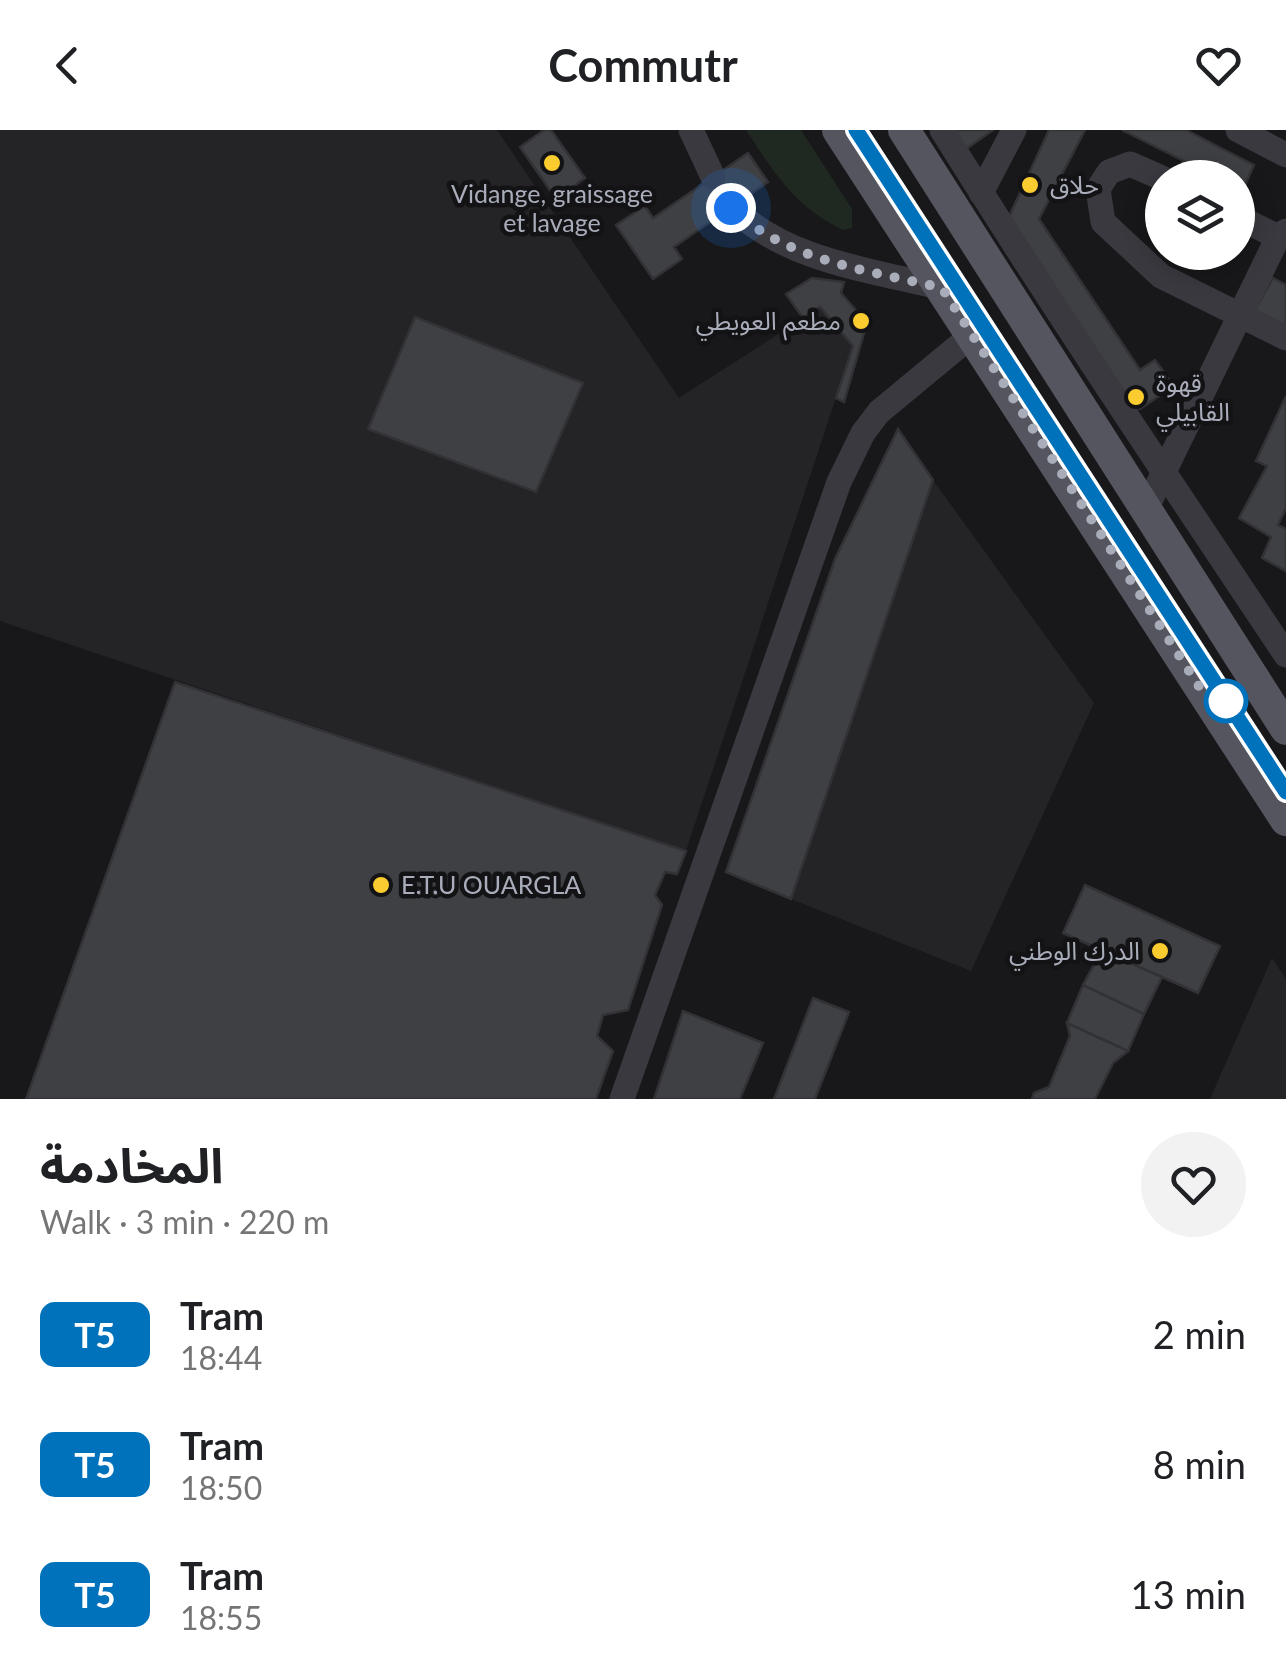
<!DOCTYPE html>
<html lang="en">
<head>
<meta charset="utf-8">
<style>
  :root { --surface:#fff; --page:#f2f2f2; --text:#202124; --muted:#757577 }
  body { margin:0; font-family:Lato,"Noto Sans Arabic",sans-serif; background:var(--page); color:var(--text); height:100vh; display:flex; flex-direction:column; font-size:38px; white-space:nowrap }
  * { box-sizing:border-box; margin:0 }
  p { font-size:32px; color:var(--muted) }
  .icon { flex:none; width:55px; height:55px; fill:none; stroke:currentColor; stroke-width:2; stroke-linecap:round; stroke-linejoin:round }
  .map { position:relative; height:969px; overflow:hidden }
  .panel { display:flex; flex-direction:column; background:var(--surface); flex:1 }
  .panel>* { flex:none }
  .badge { padding:0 20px; border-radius:15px; font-size:35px; line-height:65px }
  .controls { position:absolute; left:1145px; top:30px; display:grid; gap:20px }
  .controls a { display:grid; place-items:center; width:110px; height:110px; border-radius:50%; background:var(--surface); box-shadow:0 5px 25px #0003; font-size:50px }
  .you { position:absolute; width:50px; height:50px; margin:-25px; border:8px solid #fff; border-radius:50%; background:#1a73e8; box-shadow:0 0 0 15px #1a73e833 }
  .map>.badge { position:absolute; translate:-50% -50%; box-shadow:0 0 0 5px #fff }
  .round { display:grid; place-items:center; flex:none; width:105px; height:105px; border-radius:52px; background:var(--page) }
  .headline { display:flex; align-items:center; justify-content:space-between; height:170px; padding:0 40px }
  h1 { font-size:48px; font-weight:700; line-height:75px }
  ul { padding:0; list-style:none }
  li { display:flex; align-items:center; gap:30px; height:130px; padding:0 40px }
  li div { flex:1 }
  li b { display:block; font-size:38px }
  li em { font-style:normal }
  li .badge { min-width:110px; font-weight:700; text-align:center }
  header { display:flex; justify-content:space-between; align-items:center; height:130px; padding:0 40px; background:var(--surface); font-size:45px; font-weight:700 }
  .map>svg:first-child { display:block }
  .built { fill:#242427 }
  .green { fill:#1f2921 }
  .building { fill:#3f4044; stroke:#323236; stroke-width:2.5 }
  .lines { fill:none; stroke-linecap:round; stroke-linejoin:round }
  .minor { stroke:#39393f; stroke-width:25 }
  .major { stroke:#54555e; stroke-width:32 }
  .tram { stroke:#4b4d54; stroke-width:2.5 }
  .line-casing { stroke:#fff; stroke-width:22 }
  .line { stroke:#0072bc; stroke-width:15 }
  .walk { stroke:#a9adba; stroke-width:10; stroke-dasharray:0 18 }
  .poi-dot { fill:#fbcc2f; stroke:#131315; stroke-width:4 }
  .stop-dot { fill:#fff; stroke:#0072bc; stroke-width:5 }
  .labels { text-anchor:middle; stroke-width:9; stroke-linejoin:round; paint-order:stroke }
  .poi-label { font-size:25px; fill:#a9adba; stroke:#131315; text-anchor:start }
</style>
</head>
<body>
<header><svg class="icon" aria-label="back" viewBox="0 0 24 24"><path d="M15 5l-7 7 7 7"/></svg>Commutr<svg class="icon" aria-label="heart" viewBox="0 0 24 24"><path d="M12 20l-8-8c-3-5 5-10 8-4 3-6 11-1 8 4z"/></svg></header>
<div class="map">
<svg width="1286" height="969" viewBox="0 0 1286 969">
  <rect width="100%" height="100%" fill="#18181a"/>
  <path class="built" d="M0,0H497L679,268L820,177L853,216L686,721L0,491Z
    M933,350L1094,573L971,841L791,769Z
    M1272,828L1286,849V969H1210Z"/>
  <path class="green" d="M746,0H801L852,79V98L843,100C795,77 774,43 746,0Z"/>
  <path class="building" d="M544,0H551L585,48L556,69L520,17Z
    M948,0H993L966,19Z
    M1049,0H1085L1039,89L1140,240L1155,230L1174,256L1140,279L1125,275L1008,89Z
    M1122,0H1186L1254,35L1243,60L1238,57V48H1218Z
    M748,23L768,52L674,117L682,129L653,149L616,95L645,76L653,88Z
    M812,148L844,152L841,163L867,193L844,272L836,268L853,216L820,177L803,188L786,164Z
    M1273,148L1286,155V197L1255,180Z
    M415,187L583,253L536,362L368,299Z
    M1286,266V378L1278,395L1286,399V441L1262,428L1271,407L1239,388L1267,336L1256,331Z
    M898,299L933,350L791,769L726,742L835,429Z
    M175,552L686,721L677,744L665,742L655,765L662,775L628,880L603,885L597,906L613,921L596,969H26Z
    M1085,755L1220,816L1198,863L1063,803Z
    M1102,820L1162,847L1144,884L1083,855Z
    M1083,855L1144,884L1128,921L1067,893Z
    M813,868L849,882L815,969H774Z
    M683,881L763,913L740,969H654Z
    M1067,893L1128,921L1113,933L1095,969H1032L1034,963L1049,957L1070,906Z"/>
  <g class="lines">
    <path class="minor" d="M691,0L713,47
      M942,0C1053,178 1170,351 1286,525
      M1238,0L1286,25
      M1162,48L1130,34L1109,42L1098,59L1103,92L1161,146L1286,208
      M981,63L1014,0
      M731,77C789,132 868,139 942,158
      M1238,87L1278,107
      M1146,379L1278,107L1286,101
      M622,969L839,352L863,303L879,282L972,205"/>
    <path class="major" d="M838,0L1286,690
      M904,0L1286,599"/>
    <path class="tram" d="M856,0L1286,662"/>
  </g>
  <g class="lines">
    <g class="line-casing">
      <path id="line" d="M856,0L1286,662"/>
    </g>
    <use href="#line" class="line"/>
    <path class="walk" d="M731,78C789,132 868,140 942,158L1202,561L1226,571"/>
  </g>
  <g class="poi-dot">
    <circle cx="552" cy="33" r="10"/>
    <circle cx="1030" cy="55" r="10"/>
    <circle cx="861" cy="191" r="10"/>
    <circle cx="1136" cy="267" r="10"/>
    <circle cx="381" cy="755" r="10"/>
    <circle cx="1160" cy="821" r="10"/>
  </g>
  <circle class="stop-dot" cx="1226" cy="571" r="20"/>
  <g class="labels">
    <g class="poi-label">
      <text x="1050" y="64">حلاق</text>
      <text x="552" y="73" text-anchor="middle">Vidange, graissage<tspan x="552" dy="29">et lavage</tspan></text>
      <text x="841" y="200" text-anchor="end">مطعم العويطي</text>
      <text x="1156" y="262">قهوة<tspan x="1156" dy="29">القابيلي</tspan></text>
      <text x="401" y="764">E.T.U OUARGLA</text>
      <text x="1140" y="830" text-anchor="end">الدرك الوطني</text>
    </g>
  </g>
</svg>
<div class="controls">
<a><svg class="icon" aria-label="layers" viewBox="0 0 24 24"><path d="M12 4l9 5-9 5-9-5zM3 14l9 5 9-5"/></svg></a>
</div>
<div class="you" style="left:731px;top:78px"></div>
</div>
<section class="panel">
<div class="headline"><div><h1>المخادمة</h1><p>Walk · 3 min · 220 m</p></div><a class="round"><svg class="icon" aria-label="heart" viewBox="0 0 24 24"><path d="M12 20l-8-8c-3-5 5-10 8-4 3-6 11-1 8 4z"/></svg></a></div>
<ul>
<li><span class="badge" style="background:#0072bc;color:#fff">T5</span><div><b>Tram</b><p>18:44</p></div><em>2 min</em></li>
<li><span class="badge" style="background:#0072bc;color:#fff">T5</span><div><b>Tram</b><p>18:50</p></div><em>8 min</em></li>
<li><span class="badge" style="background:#0072bc;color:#fff">T5</span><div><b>Tram</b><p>18:55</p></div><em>13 min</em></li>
</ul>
</section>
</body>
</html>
